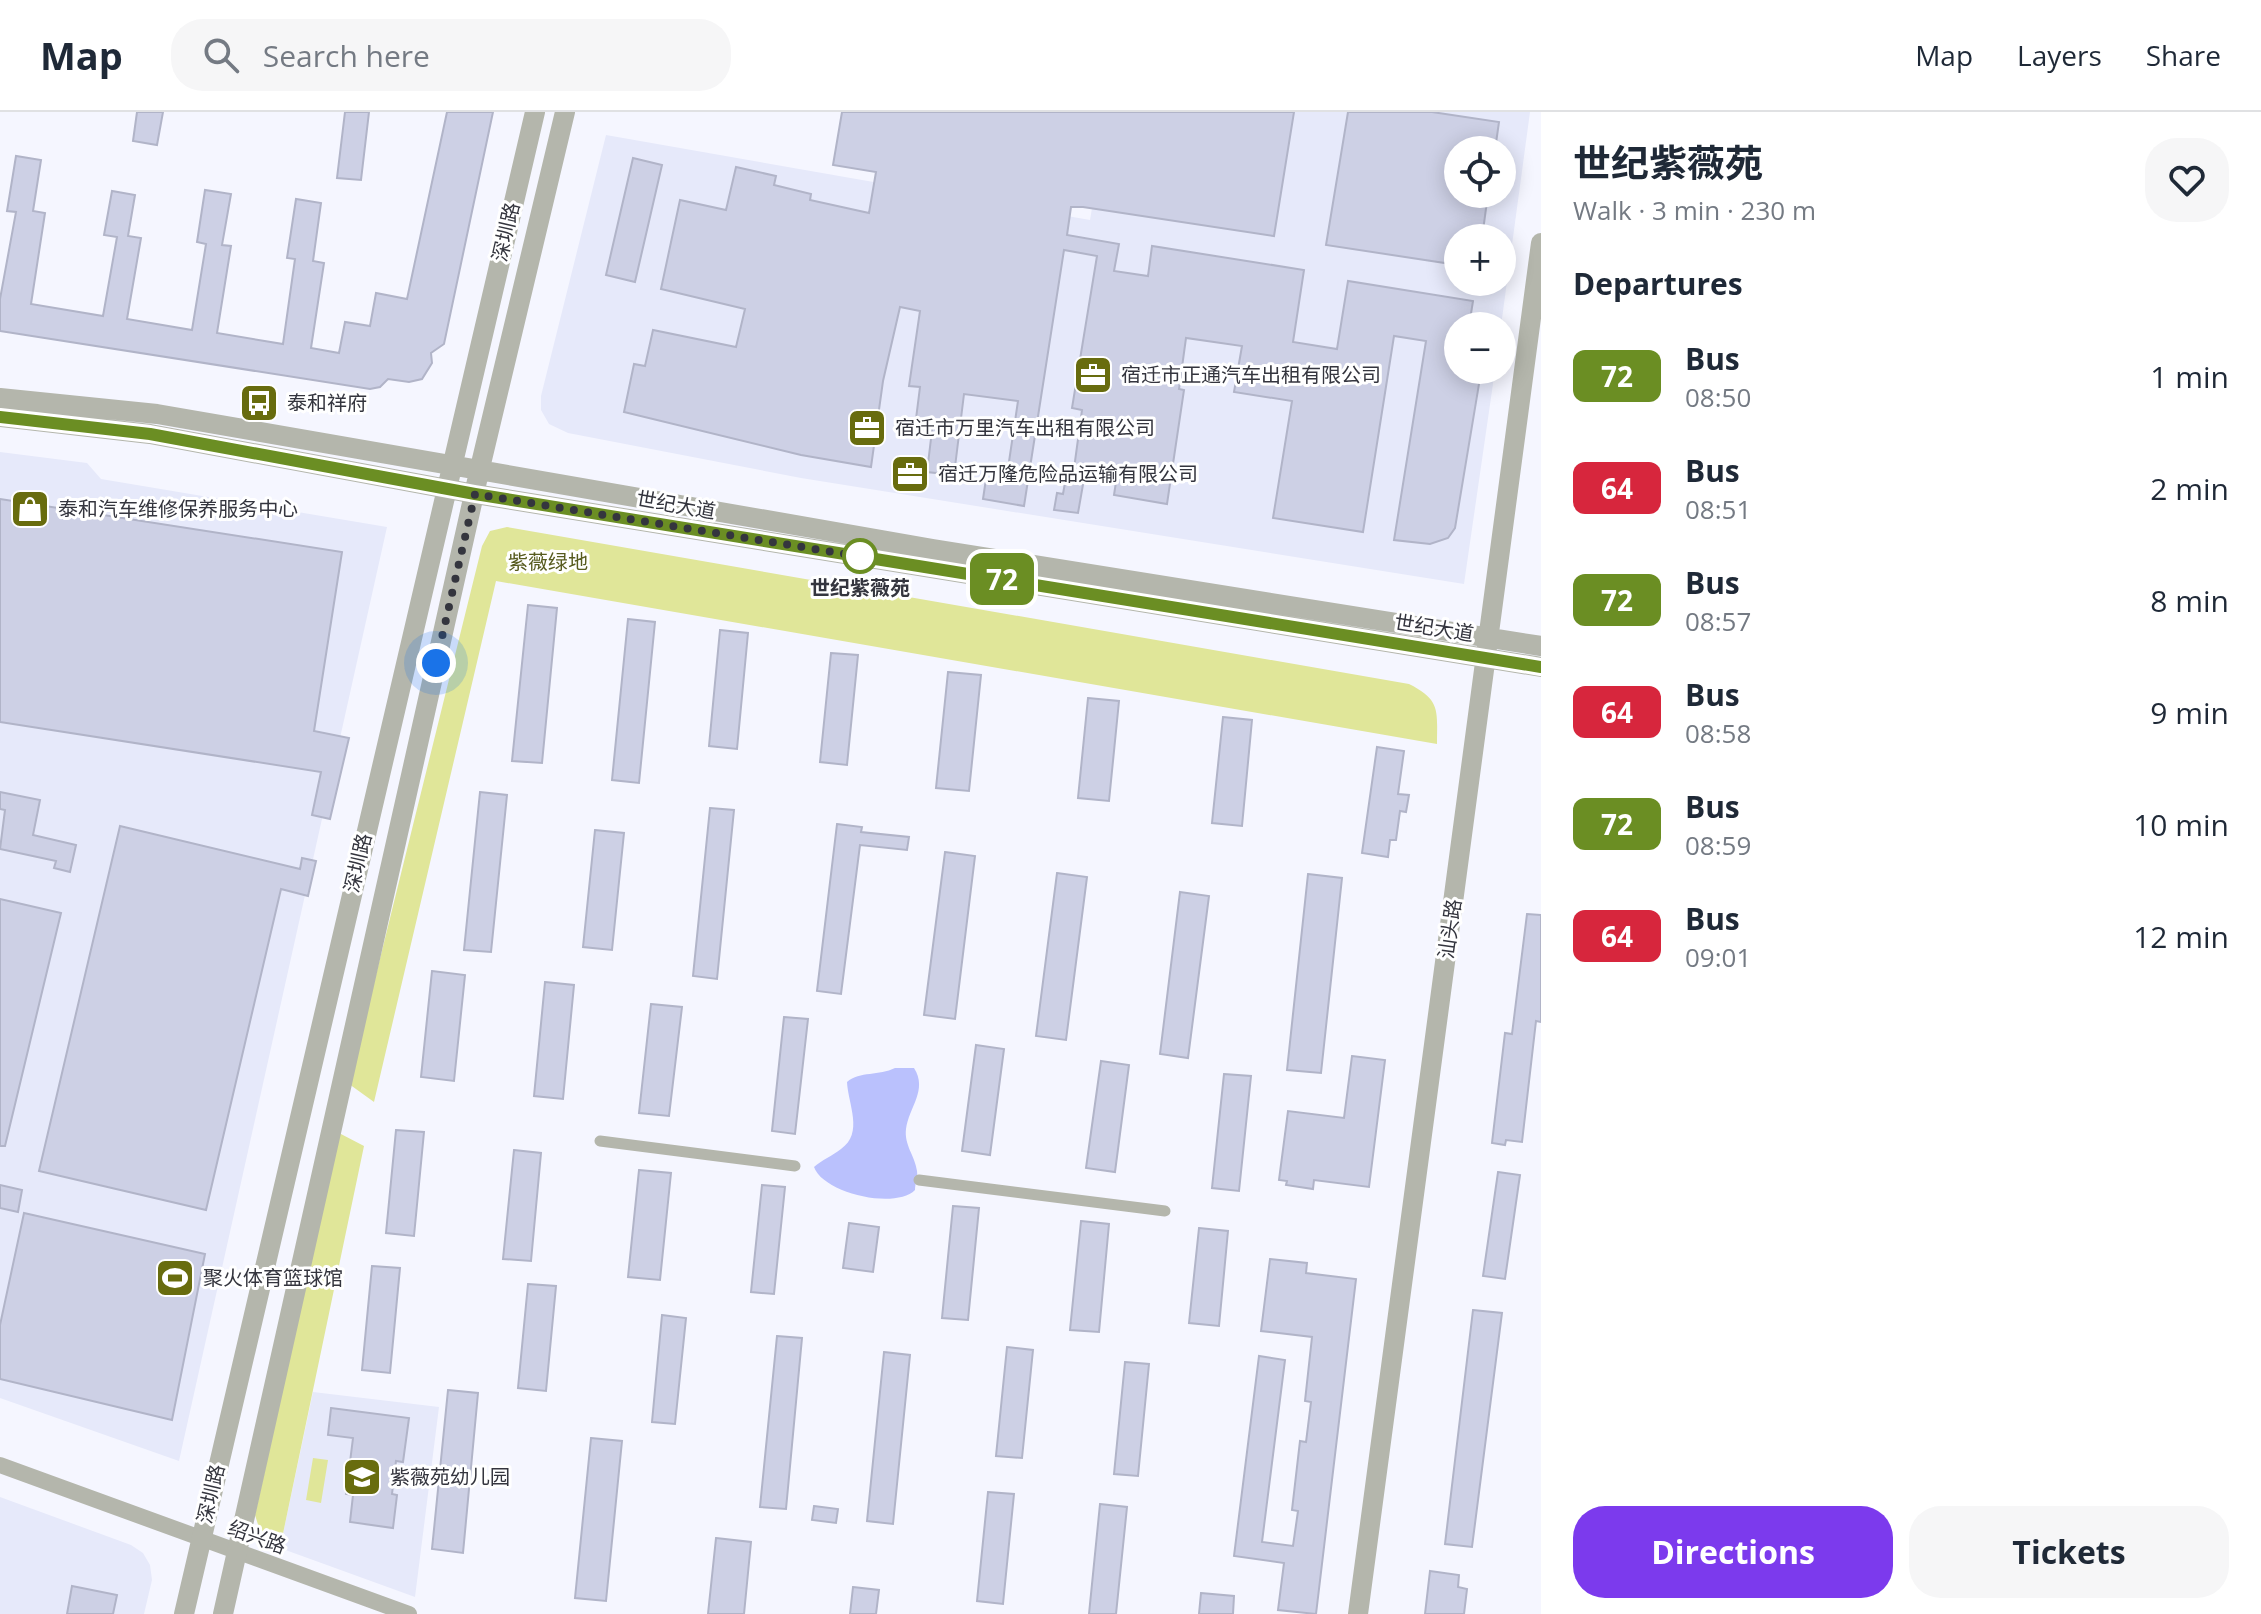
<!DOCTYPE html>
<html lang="en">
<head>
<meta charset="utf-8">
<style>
  :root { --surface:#fff; --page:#f6f6f7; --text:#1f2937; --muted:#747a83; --line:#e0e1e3; --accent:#7c3aed }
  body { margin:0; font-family:"Open Sans","Noto Sans SC",sans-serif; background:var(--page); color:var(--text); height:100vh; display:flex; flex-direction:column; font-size:30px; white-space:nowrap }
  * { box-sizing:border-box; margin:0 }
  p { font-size:26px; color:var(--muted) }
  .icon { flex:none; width:44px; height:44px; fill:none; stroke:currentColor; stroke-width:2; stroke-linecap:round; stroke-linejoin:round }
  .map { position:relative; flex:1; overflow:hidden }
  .drawer { display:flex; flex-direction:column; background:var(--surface); width:720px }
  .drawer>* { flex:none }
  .badge { padding:0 16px; border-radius:12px; font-size:28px; line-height:52px }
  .fabs { position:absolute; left:1444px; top:24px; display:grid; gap:16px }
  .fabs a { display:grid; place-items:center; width:72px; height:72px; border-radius:50%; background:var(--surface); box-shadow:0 4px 20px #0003; font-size:40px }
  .you { position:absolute; width:40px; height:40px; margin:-20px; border:6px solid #fff; border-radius:50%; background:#1a73e8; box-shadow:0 0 0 12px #1a73e833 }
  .map>.badge { position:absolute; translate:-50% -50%; box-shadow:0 0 0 4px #fff }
  h2 { padding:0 32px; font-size:30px; line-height:72px }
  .round { display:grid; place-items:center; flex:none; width:84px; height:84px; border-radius:32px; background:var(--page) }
  .summary { display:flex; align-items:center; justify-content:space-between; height:136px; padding:0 32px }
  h1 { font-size:38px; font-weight:700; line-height:60px }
  .cta { display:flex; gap:16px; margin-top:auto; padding:16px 32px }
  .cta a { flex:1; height:92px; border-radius:32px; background:var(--accent); color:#fff; font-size:32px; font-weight:700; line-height:92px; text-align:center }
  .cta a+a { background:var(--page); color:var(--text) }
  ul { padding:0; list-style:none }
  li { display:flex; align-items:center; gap:24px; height:112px; padding:0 32px }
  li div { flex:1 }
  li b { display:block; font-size:30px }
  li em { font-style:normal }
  li .badge { min-width:88px; font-weight:700; text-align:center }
  header { display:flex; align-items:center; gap:48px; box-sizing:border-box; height:112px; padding:0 40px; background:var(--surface); border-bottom:2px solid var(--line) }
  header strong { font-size:38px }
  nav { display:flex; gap:44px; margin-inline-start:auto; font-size:28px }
  .search { width:560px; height:72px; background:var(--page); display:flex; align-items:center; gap:20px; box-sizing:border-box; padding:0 28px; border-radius:32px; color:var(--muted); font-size:30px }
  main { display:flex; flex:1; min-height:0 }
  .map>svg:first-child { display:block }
  .built { fill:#e6e9fa; fill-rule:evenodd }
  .green { fill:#e0e699 }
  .water { fill:#bac1fd }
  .building { fill:#cdd0e5; stroke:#b1b4c8; stroke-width:2 }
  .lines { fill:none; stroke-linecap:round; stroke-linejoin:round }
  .pedestrian { stroke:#b4b6ac; stroke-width:11 }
  .minor { stroke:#b4b6ac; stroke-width:16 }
  .tertiary { stroke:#b4b6ac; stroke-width:20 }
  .line-casing { stroke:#fff; stroke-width:18 }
  .line { stroke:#6b8e23; stroke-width:12 }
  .walk { stroke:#34353e; stroke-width:8; stroke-dasharray:0 14.4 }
  .stop-dot { fill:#fff; stroke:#6b8e23; stroke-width:4 }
  .labels { text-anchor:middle; stroke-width:6; stroke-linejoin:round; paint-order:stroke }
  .street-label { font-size:20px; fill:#34353e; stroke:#fff }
  .poi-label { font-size:20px; fill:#34353e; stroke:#fff; text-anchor:start }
  .park-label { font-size:20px; fill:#575b1f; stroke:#fff }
  .stop-label { font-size:20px; font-weight:bold; fill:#34353e; stroke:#fff }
</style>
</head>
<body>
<header>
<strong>Map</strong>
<div class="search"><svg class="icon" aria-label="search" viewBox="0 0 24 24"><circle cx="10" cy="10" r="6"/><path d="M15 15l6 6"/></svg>Search here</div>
<nav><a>Map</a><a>Layers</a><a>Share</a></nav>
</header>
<main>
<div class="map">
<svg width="1541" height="1502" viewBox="0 0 1541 1502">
  <rect width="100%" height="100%" fill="#f5f6ff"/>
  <path class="built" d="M1108,0H1530L1501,214H1458V258H1495L1464,472L801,366L568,321L549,312L541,298V284L606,23L1090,108ZM1458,38H1502V82H1458ZM1458,126H1502V170H1458Z
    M0,340L87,351L101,367L387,415L179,1349L0,1286Z
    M313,1280L439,1295L415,1485L280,1436Z
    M0,1385L131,1433L143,1441L150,1453L152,1468L144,1502H0Z"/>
  <path class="green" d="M507,415L1409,572C1441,588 1437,599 1437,632L496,469L374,990L349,972L482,434L490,419Z
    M339,1021L364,1034L280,1436L261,1422L255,1403Z
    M313,1346L328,1348L321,1391L306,1388Z"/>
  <path class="water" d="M895,956H914C928,978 909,995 906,1017C904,1033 915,1044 917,1059C918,1065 915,1072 915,1078C895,1098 823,1081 814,1055C822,1048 832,1044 841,1037C864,1021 848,992 847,970C860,959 879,964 895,956Z"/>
  <path class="building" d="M137,0H163L157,33L133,29Z
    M345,0H369L361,68L337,66Z
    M447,0H493L444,232L431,241L432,251L422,267L409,270L388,267L380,275L370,277L0,219V187L16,100L7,99L16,44L41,48L33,99L45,101L31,192L103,204L117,125L104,123L112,79L135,83L128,124L141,126L127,207L192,218L206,132L197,130L205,78L231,82L222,133L231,134L217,221L283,232L295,147L287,146L296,87L321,91L313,149L324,151L311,236L339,241L345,210L370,214L376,181L407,187Z
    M842,0H1294L1274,124L1083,95H1071L1067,123L1119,132L1114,159L1148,164L1152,134L1304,158L1293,230L1337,237L1348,169L1473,189L1469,214H1458V258L1481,260L1455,416L1448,426L1430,432L1394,428L1426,229L1394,224L1363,420L1273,406L1292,289L1234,280L1242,234L1186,226L1179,277L1184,278L1167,392L1114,383L1116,370L1073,364L1082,298L1072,296L1097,144L1064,138L1024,394L983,387L986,367L1006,370L1018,289L964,282L954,363L927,360L933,310L916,307L920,275L909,274L920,199L900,195L883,269L871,355L801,343L624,300L634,252L645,254L653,218L736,235L745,197L661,177L680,88L726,98L736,55L776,64L774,73L811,82L810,88L869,101L876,60L833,53Z
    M1348,0H1432L1499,10L1495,38H1458V82H1488L1482,126H1458V153L1326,133Z
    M633,46L662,53L635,170L606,163Z
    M899,353L921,357L918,372L896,368Z
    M1066,365L1084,367L1078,401L1054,398L1057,381L1063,382Z
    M0,387L342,440L314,619L349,626L330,707L312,703L321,660L0,610Z
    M528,493L557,496L542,651L512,649Z
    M628,507L655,510L639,671L612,668Z
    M720,518L748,521L737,637L709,634Z
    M831,541L858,543L847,653L820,650Z
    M948,560L981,563L969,679L936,676Z
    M1088,586L1119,589L1109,689L1078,686Z
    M1223,605L1252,608L1242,714L1212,711Z
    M1377,635L1404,639L1398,682L1409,683L1406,700L1400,699L1396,728H1390L1388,745L1362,741Z
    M0,680L40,688L33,723L76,733L70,760L54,756L56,749L0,737L5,698L0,697Z
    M480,680L507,683L491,840L464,838Z
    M710,696L734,698L717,867L693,864Z
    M837,712L862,715L861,720L909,725L907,738L860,733L841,882L817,879Z
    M120,714L300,757L302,746L316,749L308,784L281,777L206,1098L39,1059Z
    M595,718L624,721L612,838L583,835Z
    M945,740L975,744L955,907L924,903Z
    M1057,761L1087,765L1066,928L1036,924Z
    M1308,762L1342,766L1321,961L1287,958Z
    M1180,780L1209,784L1188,946L1160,942Z
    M0,787L61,801L5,1034H0Z
    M1527,802L1541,803V910L1536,909L1522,1030L1506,1028L1505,1033L1492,1031L1505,921L1512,922Z
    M432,859L465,863L454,969L421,965Z
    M545,870L574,873L563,987L534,984Z
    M651,892L682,895L669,1004L639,1001Z
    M784,905L808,907L795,1022L772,1019Z
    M976,933L1004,937L990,1043L962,1039Z
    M1352,944L1385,948L1369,1075L1314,1068L1313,1077L1286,1073L1287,1069L1279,1068L1288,999L1344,1006Z
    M1101,949L1129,953L1115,1060L1086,1056Z
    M1224,962L1251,964L1239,1079L1212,1076Z
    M396,1018L424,1020L414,1124L386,1121Z
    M514,1038L541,1041L531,1149L503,1147Z
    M639,1058L671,1061L660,1168L628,1165Z
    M1498,1060L1520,1063L1505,1167L1483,1164Z
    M0,1073L22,1078L18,1100L0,1096Z
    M762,1073L785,1075L774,1182L751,1180Z
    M953,1094L979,1096L968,1208L942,1206Z
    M24,1101L205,1142L172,1308L0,1267V1213Z
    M1081,1109L1109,1112L1099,1220L1070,1218Z
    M849,1111L879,1115L873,1160L843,1156Z
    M1199,1116L1228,1119L1219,1214L1189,1211Z
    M1270,1147L1307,1151L1306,1161L1356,1167L1316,1502L1278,1498L1284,1451L1234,1444L1259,1244L1285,1248L1262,1430L1293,1434L1298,1399L1292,1398L1300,1329L1306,1330L1311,1290L1305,1289L1312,1225L1261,1219Z
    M372,1154L400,1156L390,1261L362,1258Z
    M528,1172L556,1174L546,1279L518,1276Z
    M1473,1198L1502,1201L1472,1435L1445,1432Z
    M662,1203L686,1206L675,1312L652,1310Z
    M777,1224L802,1226L786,1397L760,1395Z
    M1007,1235L1033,1238L1022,1346L996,1344Z
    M884,1240L910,1243L893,1412L867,1409Z
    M1125,1250L1149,1252L1138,1364L1114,1362Z
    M448,1278L478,1281L463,1441L432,1437Z
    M331,1296L409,1306L403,1350L396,1349L392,1382L397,1383L393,1416L350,1410L353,1383L346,1382L353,1326L328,1323Z
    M591,1326L622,1329L606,1489L575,1486Z
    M988,1380L1014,1382L1003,1492L977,1489Z
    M1100,1392L1127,1395L1116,1502H1089Z
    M814,1394L838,1397L836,1411L812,1408Z
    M716,1426L751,1430L744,1502H708Z
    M1430,1459L1459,1463L1458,1475L1467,1477L1464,1502H1425Z
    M72,1474L117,1483L113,1502H67Z
    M853,1475L879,1478L876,1502H850Z
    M1201,1481L1234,1484L1233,1502H1199Z"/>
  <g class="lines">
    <path class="pedestrian" d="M600,1029L795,1054
      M919,1068L1165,1099"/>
    <path class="minor" d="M0,1353L409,1502"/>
    <path class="tertiary" d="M0,286L157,302L933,437L1541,534
      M0,305L150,322L475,382L1541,555
      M184,1502L535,0
      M223,1502L479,360L565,0
      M1358,1502L1541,131"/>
  </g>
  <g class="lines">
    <g class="line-casing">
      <path id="line" d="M0,305L150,322L475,382L1541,555"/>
    </g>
    <use href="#line" class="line"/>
    <path class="walk" d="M436,551L475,382L870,446L860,444"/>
  </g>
  <defs>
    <g id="office-square" transform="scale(2)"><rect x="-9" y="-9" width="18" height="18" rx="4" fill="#686c0e" stroke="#fff"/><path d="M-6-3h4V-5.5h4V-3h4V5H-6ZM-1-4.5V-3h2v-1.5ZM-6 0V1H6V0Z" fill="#fff"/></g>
    <g id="bus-square" transform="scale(2)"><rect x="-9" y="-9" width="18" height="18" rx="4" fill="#686c0e" stroke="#fff"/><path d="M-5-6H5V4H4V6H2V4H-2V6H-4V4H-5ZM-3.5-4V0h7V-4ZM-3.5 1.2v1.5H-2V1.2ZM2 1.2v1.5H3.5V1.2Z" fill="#fff"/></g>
    <g id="shop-square" transform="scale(2)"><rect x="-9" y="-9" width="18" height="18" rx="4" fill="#686c0e" stroke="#fff"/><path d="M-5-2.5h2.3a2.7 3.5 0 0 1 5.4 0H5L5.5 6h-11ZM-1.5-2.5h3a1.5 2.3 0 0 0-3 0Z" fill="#fff"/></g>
    <g id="stadium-square" transform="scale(2)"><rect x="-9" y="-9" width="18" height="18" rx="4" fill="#686c0e" stroke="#fff"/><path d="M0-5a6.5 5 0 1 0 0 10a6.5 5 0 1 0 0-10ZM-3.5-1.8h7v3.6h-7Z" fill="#fff"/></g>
    <g id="school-square" transform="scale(2)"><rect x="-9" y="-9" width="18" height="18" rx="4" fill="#686c0e" stroke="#fff"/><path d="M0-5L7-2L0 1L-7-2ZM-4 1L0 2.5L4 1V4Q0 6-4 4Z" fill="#fff"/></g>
  </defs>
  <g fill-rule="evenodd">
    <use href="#office-square" x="1093" y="263"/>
    <use href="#bus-square" x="259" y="291"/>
    <use href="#office-square" x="867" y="316"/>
    <use href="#office-square" x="910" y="362"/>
    <use href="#shop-square" x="30" y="397"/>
    <use href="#stadium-square" x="175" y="1166"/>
    <use href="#school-square" x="362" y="1365"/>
  </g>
  <circle class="stop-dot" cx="860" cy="444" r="16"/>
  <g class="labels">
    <g class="street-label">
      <text transform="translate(506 120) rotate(-77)" y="7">深圳路</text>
      <text transform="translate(676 393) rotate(10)" y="7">世纪大道</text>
      <text transform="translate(1434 516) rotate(9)" y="7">世纪大道</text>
      <text transform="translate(358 751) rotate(-77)" y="7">深圳路</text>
      <text transform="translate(1450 817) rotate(-82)" y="7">汕头路</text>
      <text transform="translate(211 1382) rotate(-77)" y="7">深圳路</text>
      <text transform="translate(257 1425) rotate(20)" y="7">绍兴路</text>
    </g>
    <g class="poi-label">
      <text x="1121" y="270">宿迁市正通汽车出租有限公司</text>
      <text x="287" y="298">泰和祥府</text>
      <text x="895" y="323">宿迁市万里汽车出租有限公司</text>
      <text x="938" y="369">宿迁万隆危险品运输有限公司</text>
      <text x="58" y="404">泰和汽车维修保养服务中心</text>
      <text x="203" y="1173">聚火体育篮球馆</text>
      <text x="390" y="1372">紫薇苑幼儿园</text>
    </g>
    <g class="park-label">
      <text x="548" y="457">紫薇绿地</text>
    </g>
    <g class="stop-label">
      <text x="860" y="483">世纪紫薇苑</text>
    </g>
  </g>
</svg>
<div class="fabs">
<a><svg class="icon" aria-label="locate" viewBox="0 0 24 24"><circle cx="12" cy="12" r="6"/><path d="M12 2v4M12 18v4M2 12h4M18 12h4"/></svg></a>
<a>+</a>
<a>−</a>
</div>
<div class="you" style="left:436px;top:551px"></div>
<b class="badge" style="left:1002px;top:467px;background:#6b8e23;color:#fff">72</b>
</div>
<section class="drawer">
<div class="summary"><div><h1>世纪紫薇苑</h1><p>Walk · 3 min · 230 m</p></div><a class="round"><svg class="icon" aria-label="heart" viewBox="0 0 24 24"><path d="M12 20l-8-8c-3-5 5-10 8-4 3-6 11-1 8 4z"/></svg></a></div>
<h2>Departures</h2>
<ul>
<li><span class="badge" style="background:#6b8e23;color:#fff">72</span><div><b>Bus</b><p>08:50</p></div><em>1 min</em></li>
<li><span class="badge" style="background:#d7263d;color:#fff">64</span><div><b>Bus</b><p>08:51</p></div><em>2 min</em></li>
<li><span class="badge" style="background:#6b8e23;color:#fff">72</span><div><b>Bus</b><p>08:57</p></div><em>8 min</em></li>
<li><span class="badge" style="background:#d7263d;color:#fff">64</span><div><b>Bus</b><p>08:58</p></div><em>9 min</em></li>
<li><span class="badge" style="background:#6b8e23;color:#fff">72</span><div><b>Bus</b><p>08:59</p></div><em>10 min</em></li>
<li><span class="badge" style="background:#d7263d;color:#fff">64</span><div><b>Bus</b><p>09:01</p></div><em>12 min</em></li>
</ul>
<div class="cta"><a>Directions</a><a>Tickets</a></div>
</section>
</main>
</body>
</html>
